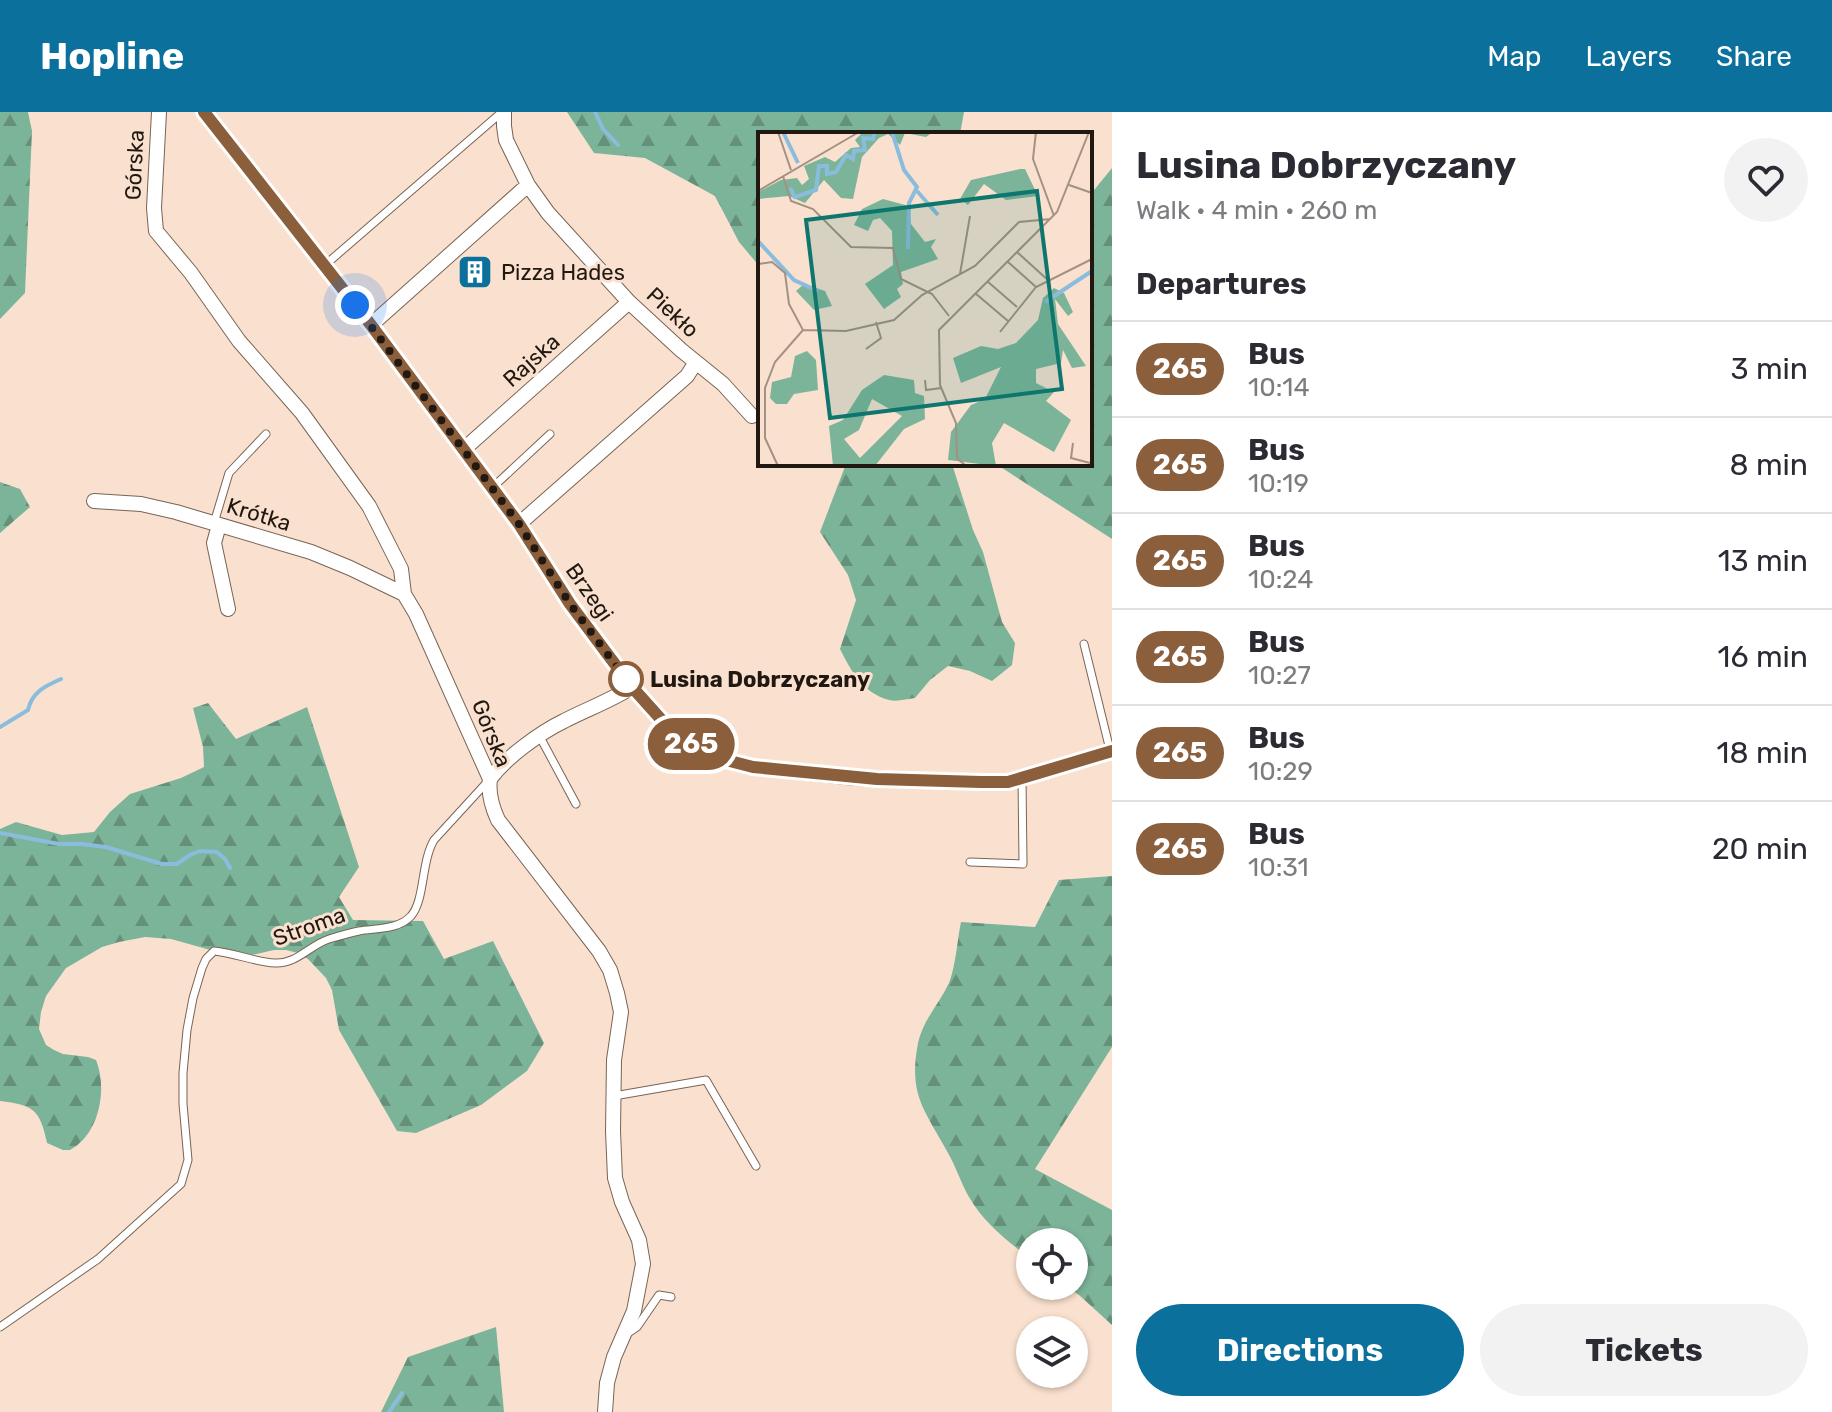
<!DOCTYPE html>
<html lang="en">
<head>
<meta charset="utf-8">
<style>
  :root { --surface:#fff; --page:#f2f2f3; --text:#2b2b33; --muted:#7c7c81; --line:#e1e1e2; --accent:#0c709d }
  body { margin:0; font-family:Rubik,sans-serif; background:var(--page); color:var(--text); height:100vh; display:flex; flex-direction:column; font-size:30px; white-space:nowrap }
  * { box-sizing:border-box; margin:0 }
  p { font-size:26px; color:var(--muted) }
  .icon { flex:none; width:44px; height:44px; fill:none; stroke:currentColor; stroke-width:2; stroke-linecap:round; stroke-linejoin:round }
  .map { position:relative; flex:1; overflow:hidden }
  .details { display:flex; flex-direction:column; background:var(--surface); width:720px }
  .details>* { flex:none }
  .badge { padding:0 16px; border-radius:26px; font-size:28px; line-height:52px }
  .fabs { position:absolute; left:1016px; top:1116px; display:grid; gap:16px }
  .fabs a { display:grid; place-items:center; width:72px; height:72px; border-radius:50%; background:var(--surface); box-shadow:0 2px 6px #0004; font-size:40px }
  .you { position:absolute; width:40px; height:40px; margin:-20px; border:6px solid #fff; border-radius:50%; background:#1a73e8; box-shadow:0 0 0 12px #1a73e833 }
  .map>.badge { position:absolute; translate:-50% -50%; box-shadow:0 0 0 4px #fff }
  h2 { padding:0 24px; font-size:30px; line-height:72px }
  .round { display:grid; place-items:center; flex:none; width:84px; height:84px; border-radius:42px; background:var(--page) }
  .overview { display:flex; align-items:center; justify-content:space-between; height:136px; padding:0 24px }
  h1 { font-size:38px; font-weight:700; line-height:60px }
  .primary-button { display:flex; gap:16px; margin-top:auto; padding:16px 24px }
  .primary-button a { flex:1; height:92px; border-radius:48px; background:var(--accent); color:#fff; font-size:32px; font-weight:700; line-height:92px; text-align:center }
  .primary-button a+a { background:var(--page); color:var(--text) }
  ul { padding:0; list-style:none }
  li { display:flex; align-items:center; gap:24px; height:96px; padding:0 24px; border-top:2px solid var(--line) }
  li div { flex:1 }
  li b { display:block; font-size:30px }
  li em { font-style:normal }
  li .badge { min-width:88px; font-weight:700; text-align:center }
  header { display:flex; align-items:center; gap:48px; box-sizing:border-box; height:112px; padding:0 40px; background:var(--accent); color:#fff }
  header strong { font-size:38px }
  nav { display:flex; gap:44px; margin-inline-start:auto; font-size:28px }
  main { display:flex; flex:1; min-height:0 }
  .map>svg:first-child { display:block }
  .forest { fill:url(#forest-firs) }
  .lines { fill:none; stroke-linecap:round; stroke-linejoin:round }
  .stream { stroke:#8abddd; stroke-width:4 }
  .lane-casing { stroke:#796454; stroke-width:9 }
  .street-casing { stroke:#796454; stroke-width:16 }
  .lane { stroke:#fff; stroke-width:7 }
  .street { stroke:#fff; stroke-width:14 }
  .line-casing { stroke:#fff; stroke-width:18 }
  .line { stroke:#8b5e3c; stroke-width:12 }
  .walk { stroke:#201811; stroke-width:8; stroke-dasharray:0 14.4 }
  .stop-dot { fill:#fff; stroke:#8b5e3c; stroke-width:4 }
  .labels { text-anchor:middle; stroke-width:6; stroke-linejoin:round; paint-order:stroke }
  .street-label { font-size:22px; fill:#201811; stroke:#fae1cf }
  .poi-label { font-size:22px; fill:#201811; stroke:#fae1cf; text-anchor:start }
  .stop-label { font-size:22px; font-weight:bold; fill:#201811; stroke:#fae1cf; text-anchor:start }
  .inset-river { fill:none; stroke:#8abddd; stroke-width:4 }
  .inset-road { fill:none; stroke:#a39183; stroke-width:2 }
  .view { fill:#0f766e; fill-opacity:0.15; stroke:#0f766e; stroke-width:4 }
  .inset-edge { fill:none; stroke:#201811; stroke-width:4 }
</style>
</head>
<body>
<header>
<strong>Hopline</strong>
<nav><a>Map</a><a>Layers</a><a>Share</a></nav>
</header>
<main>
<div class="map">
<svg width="1112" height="1300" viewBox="0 0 1112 1300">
  <defs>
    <pattern id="forest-firs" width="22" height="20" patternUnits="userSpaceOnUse" patternTransform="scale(2)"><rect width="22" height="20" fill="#7cb499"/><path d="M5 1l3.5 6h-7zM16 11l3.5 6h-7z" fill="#65917b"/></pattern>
  </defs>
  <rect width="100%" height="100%" fill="#fae1cf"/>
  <path class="forest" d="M0,0H28L32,19L25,181L0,207Z
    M567,0H964L960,22H760V155L739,130L715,84L645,46L594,41Z
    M1112,56V427L996,352H1090V83Z
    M846,352H952L973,418L983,440L1002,510L1015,531L1012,553L992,569L970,559L948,554L930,568L915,586C907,587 897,590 889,588C863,581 851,559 840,537L856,488L848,463L820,420Z
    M0,370L20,377L30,395L0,421Z
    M208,591L236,627L307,595L359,755L339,785L353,808L423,809L444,847L493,829L544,931L527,959L481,993L416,1021L397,1019L339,918L332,878L326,866L308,847L298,841L286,838H274L239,846L171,827L145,825L119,830L102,835L73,852L66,856L46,884L41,900L39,917L46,933L54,938L63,942L88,945L96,948C108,977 99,1023 70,1038H63L47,1031C40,997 33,993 0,989V717L16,710L62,723L94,720L110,700L130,682L181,666L204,655L203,635L193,596Z
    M1112,764V935L1035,1057L1112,1098V1213L1079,1183L1066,1174H1074V1130H1030V1146C1007,1129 984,1111 969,1085C961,1071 956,1055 948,1041C925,998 908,984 918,931C923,908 939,892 949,871C956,853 957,829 961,810L1035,815L1059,768Z
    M496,1215L504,1300H381L408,1245Z"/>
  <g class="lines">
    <path class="stream" d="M595,0L603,17L618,33
      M0,615L28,598C32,580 45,574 61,567
      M0,721L59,732H81L106,735L162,752H177L190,743L200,739L217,740L225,747L230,756
      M389,1300L402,1281"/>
    <g class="lane-casing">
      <path id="lane" d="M325,153L502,0
        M492,376L550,322
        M214,411L229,361L266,322
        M1084,532L1110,638
        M540,625L576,692
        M970,750L1023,752L1022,666
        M614,984L706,968L756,1054
        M0,1215L98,1147L181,1072L188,1048L183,992V961L187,918L193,886L202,856L206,847L214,839C235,841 255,850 275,851C297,852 310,833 329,827C339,824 349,821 359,819C376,816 398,818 411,804C425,788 421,750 434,728L489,668
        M628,1221L637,1215L659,1183L671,1185"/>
    </g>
    <g class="street-casing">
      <path id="street" d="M159,0L154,96L156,119L191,161L239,229L302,301L369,394L401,457L404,482L416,502L490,667C488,681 492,695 498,708L599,839L610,858L617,881L621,900L614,948L613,1019L615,1066L622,1090L639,1128L643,1152L634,1199L614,1245L607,1271L605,1300
        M204,0L371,213L519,412L570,492L632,575L667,614L700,638L722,647L753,655L855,666L981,670H1008L1112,639
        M504,0V14L506,28L528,73L548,101L629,190L681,238L723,272L752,304
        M371,213L528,73
        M463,338L629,190
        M94,389L141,392L176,400L311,440L350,456L404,482
        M519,412L687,264L696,250
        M219,413L214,431L228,497
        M490,667C505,646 541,620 564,609C587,597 610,589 632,575"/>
    </g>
    <use href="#lane" class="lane"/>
    <use href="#street" class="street"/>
  </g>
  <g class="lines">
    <g class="line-casing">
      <path id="line" d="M204,0L371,213L519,412L570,492L632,575L667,614L700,638L722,647L753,655L877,667L981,670H1008L1112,639"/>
    </g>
    <use href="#line" class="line"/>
    <path class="walk" d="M355,193L519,412L570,492L632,575L626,567"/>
  </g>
  <defs>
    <g id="building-square" transform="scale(1.8)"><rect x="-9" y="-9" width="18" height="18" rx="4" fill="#0c709d" stroke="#fae1cf"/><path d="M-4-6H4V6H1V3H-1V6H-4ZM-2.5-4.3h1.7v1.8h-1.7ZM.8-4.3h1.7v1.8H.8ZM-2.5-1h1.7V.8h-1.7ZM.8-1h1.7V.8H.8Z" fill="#fff"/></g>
  </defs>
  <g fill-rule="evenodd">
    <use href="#building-square" x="475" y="160"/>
  </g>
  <circle class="stop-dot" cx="626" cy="567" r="16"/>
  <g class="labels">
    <g class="street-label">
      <text transform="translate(134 53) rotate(-87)" y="8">Górska</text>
      <text transform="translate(673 200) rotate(43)" y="8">Piekło</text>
      <text transform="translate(531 248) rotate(-42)" y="8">Rajska</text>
      <text transform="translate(259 402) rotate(17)" y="8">Krótka</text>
      <text transform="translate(590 480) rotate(55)" y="8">Brzegi</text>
      <text transform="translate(492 621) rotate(68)" y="8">Górska</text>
      <text transform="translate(309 814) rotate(-20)" y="8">Stroma</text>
    </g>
    <g class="poi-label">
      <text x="501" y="168">Pizza Hades</text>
    </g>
    <g class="stop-label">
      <text x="650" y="575">Lusina Dobrzyczany</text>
    </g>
  </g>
  <g transform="translate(758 20)">
    <rect width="334" height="334" fill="#fae1cf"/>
    <path d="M175,0L168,5L147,1L142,13L130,2L121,6L104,25L95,67L83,66L66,48L47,71L31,64L0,67V60L23,48L39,46L44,53L51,47L46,34L67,25L77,30L93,16L102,15L97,8L103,2ZM262,37H267L280,64L248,68L226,52L210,73L202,67L213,48ZM125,67L151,74L153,92L167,110L178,107L173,115L180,127L143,140L145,152L139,157L143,165L126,177L107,152L135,133L134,99L122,86L115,88L110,99L96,93L104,77ZM46,152L67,159L74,174L56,178L38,159ZM296,156L306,161L315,180L310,184L297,167L300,192L328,234L314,236L305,218L303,231L278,237V251L296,260L288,269L313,288L296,320L246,291L234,311L238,334L190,328L193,300L213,273L227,267L243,235L203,251L195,226L223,214L240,217L258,211L280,188L285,166ZM49,219L58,228L60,258L36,262L29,272H18L12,266L14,250L33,245L37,224ZM126,243L156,248L157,261L166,264L167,287L146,297L117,334H75L71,294L85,288L104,258ZM114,267L144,284L102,326L86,307L101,298Z" fill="#7cb499" fill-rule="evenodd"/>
    <path class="inset-river" d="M25,0L40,31M134,0L146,38L159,55L151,71L150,117M32,56L37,65L58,58L61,34H69V42L78,40L88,23L95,27L96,19L107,18L105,6L115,7L116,0M159,59L180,83M0,109L36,148L60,159M287,170L334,139"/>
    <path class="inset-road" d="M20,0L33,38M278,0L275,27L296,84M25,44L33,69L55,77L93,115L135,116L143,147L174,162L191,184M311,53L334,61M0,59L101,0M259,120L291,149M250,130L278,155M0,132L14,130L27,141L31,172L45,198L17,230L7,256V306L20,334M202,142L212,84M229,149L259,175M217,161L250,189M45,198L88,199L136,188L164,163L217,134L261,90L293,87M242,200L278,155L334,127M108,217L123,206L118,190M167,248L168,258L183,256M315,311L313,326L332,331M208,334L199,326L198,291L182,253L181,198L299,80L331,0"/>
    <path class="view" d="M279,59L304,257L72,286L48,88Z"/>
    <rect width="334" height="334" class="inset-edge"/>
  </g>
</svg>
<div class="fabs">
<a><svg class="icon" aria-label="locate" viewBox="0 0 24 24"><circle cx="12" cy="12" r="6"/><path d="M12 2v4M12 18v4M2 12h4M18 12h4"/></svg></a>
<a><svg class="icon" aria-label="layers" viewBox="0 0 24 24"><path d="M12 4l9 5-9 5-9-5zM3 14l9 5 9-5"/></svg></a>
</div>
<div class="you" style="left:355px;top:193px"></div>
<b class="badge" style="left:691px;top:632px;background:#8b5e3c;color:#fff">265</b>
</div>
<section class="details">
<div class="overview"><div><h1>Lusina Dobrzyczany</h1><p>Walk · 4 min · 260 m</p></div><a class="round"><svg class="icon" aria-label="heart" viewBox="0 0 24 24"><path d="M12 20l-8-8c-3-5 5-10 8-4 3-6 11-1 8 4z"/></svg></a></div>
<h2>Departures</h2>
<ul>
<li><span class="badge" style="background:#8b5e3c;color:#fff">265</span><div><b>Bus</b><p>10:14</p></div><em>3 min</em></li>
<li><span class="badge" style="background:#8b5e3c;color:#fff">265</span><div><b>Bus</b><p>10:19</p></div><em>8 min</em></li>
<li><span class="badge" style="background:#8b5e3c;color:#fff">265</span><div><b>Bus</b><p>10:24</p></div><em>13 min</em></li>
<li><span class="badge" style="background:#8b5e3c;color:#fff">265</span><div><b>Bus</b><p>10:27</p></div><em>16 min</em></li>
<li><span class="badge" style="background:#8b5e3c;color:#fff">265</span><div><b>Bus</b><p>10:29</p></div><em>18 min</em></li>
<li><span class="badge" style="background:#8b5e3c;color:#fff">265</span><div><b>Bus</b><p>10:31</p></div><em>20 min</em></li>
</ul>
<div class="primary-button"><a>Directions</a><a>Tickets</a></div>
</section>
</main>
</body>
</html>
